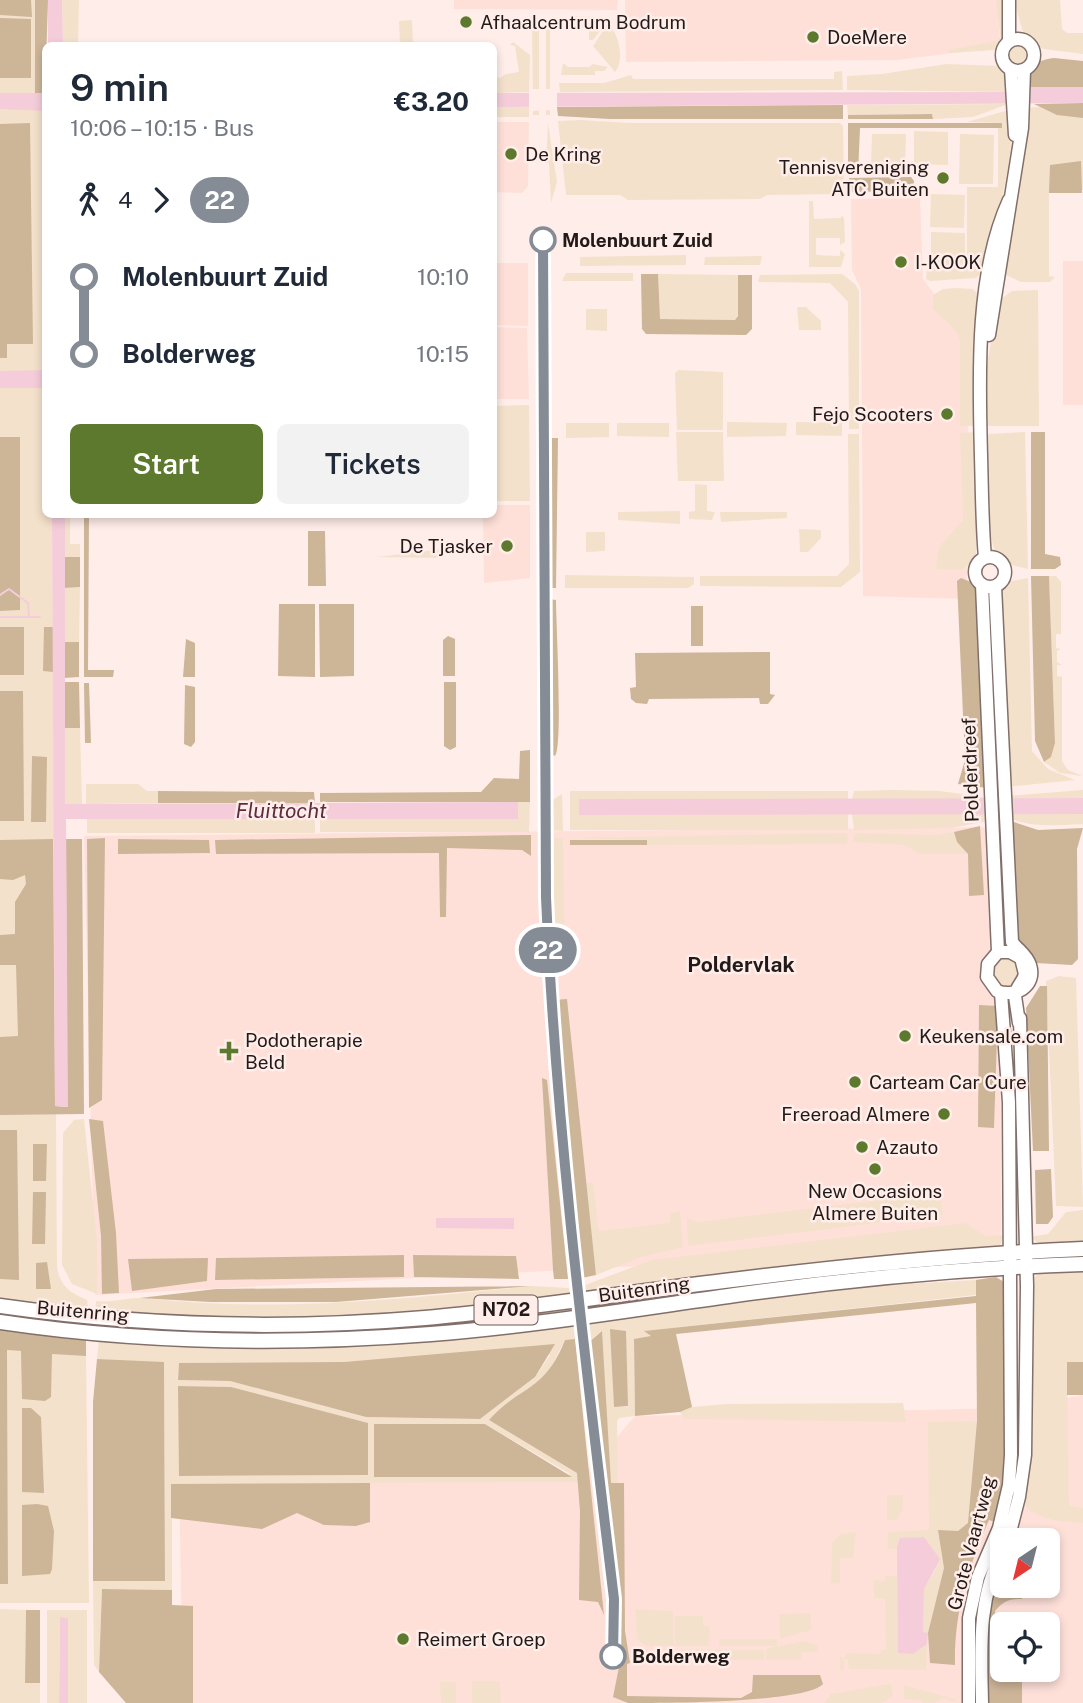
<!DOCTYPE html>
<html lang="en">
<head>
<meta charset="utf-8">
<style>
  :root { --surface:#fff; --page:#f2f2f3; --text:#1f2937; --muted:#747a83; --accent:#5c792d }
  body { margin:0; font-family:"Public Sans",sans-serif; background:var(--page); color:var(--text); height:100vh; display:flex; flex-direction:column; font-size:26px; white-space:nowrap }
  * { box-sizing:border-box; margin:0 }
  p { font-size:23px; color:var(--muted) }
  .icon { flex:none; width:38px; height:38px; fill:none; stroke:currentColor; stroke-width:2; stroke-linecap:round; stroke-linejoin:round }
  .map { position:relative; flex:1; overflow:hidden }
  .details { position:absolute; left:42px; top:42px; width:455px; height:476px; display:flex; flex-direction:column; background:var(--surface); border-radius:10px; box-shadow:0 4px 10px #0003 }
  .details>* { flex:none }
  .badge { padding:0 14px; border-radius:23px; font-size:24px; line-height:46px }
  .needle { width:46px; rotate:215deg }
  .buttons { position:absolute; left:990px; top:1528px; display:grid; gap:14px }
  .buttons a { display:grid; place-items:center; width:70px; height:70px; border-radius:10px; background:var(--surface); box-shadow:0 4px 10px #0003; font-size:35px }
  .map>.badge { position:absolute; translate:-50% -50%; box-shadow:0 0 0 4px #fff }
  .legs { display:flex; align-items:center; gap:10px; height:77px; padding:0 28px; font-size:23px }
  .legs p { margin-inline-start:auto }
  .head { display:flex; align-items:center; justify-content:space-between; height:119px; padding:0 28px }
  h1 { font-size:38px; font-weight:600; line-height:52px }
  .action { display:flex; gap:14px; margin-top:auto; padding:14px 28px }
  .action a { flex:1; height:80px; border-radius:10px; background:var(--accent); color:#fff; font-size:28px; font-weight:600; line-height:80px; text-align:center }
  .action a+a { background:var(--page); color:var(--text) }
  ul { padding:0 28px; list-style:none }
  li { display:flex; align-items:center; gap:24px; height:77px; font-size:26px }
  li i { display:grid; place-items:center; width:10px; height:100%; margin:0 9px; background:currentColor }
  li i::after { content:''; width:18px; height:18px; margin:-9px; border:5px solid; border-radius:50%; background:var(--surface) }
  li p { margin-inline-start:auto }
  li:first-child i { background:linear-gradient(#0000 50%,currentColor 0) }
  li:last-child i { background:linear-gradient(currentColor 50%,#0000 0) }
  .map>svg:first-child { display:block }
  .built { fill:#fee0d9; fill-rule:evenodd }
  .green { fill:#f4e1cb; fill-rule:evenodd }
  .forest { fill:#cdb598 }
  .water { fill:#f5cdda }
  .pier { fill:#ffede9 }
  .lines { fill:none; stroke-linecap:round; stroke-linejoin:round }
  .stream { stroke:#f5cdda; stroke-width:2 }
  .major-casing { stroke:#826f6a; stroke-width:15 }
  .highway-casing { stroke:#826f6a; stroke-width:17 }
  .major { stroke:#fff; stroke-width:12 }
  .highway { stroke:#fff; stroke-width:14 }
  .line-1-casing { stroke:#fff; stroke-width:16 }
  .line-1 { stroke:#858c96; stroke-width:10 }
  .poi-dot { fill:#5c792d; stroke:#ffede9; stroke-width:2.5 }
  .stop-1-dot { fill:#fff; stroke:#858c96; stroke-width:3.5 }
  .labels { text-anchor:middle; stroke-width:5; stroke-linejoin:round; paint-order:stroke }
  .shield { fill:#ffede9; stroke:#645957; stroke-width:2 }
  .shield-label { font-size:18px; font-weight:bold; fill:#221a18 }
  .poi-label { font-size:19px; fill:#221a18; stroke:#ffede9; text-anchor:start }
  .stop-label { font-size:19px; font-weight:bold; fill:#221a18; stroke:#ffede9; text-anchor:start }
  .street-label { font-size:19px; fill:#221a18; stroke:#ffede9 }
  .water-label { font-size:21px; font-style:italic; fill:#5e2c41; stroke:#ffede9 }
  .neighbourhood-label { font-size:21px; font-weight:bold; fill:#221a18; stroke:#ffede9 }
</style>
</head>
<body>
<div class="map">
<svg width="1083" height="1703" viewBox="0 0 1083 1703">
  <rect width="100%" height="100%" fill="#ffede9"/>
  <path class="built" d="M454,0H618L617,10L454,9Z
    M625,0H997L1000,47L897,60L626,62Z
    M494,122H529L528,186L522,193L494,192Z
    M920,198L923,279L967,337L969,546L965,599L863,596L861,289L852,270L851,199Z
    M1063,261H1083V405H1063Z
    M494,263H528V326L494,325Z
    M494,327L527,328L529,399H494Z
    M494,505H530V578L484,583L483,515L494,514Z
    M1000,827L1001,1247L95,1295L84,836Z
    M1083,1395V1703H183L179,1476L578,1482L635,1416L1013,1408ZM1003,1540H1048V1586H1003ZM1003,1624H1048V1670H1003Z"/>
  <path class="green" d="M0,0H46V514L52,515L57,1266C59,1285 70,1293 87,1300L89,1312L0,1303Z
    M62,0H79L78,45H63Z
    M996,0H1006V40L995,50L950,53L948,50L997,41L1000,36Z
    M1015,0H1060L1062,29L1067,33H1083V54C1032,46 1026,57 1015,0Z
    M572,16L593,17L606,23L593,40H589V31L571,20Z
    M412,20L413,45H400L399,21Z
    M539,21V115H533L532,22Z
    M546,21H550V115H546Z
    M607,25C619,30 625,61 615,72L593,46Z
    M513,42L530,55L529,92L494,93V76L500,78L506,74L519,72L515,46L510,45Z
    M1008 54a10 10 0 1 1 20 0a10 10 0 1 1-20 0Z
    M563,63L568,67H589L593,64L608,67L604,71H595V75H561Z
    M947,64L1002,66L1008,71L1011,92L847,90V76L882,74Z
    M842,71L843,90L560,92L559,83H604L631,75L633,79H834V72Z
    M1008,104L973,117L933,119L932,114L848,115L847,105Z
    M1083,104V190L1049,191V276L1055,277L1050,282H1021L1006,275L1005,269L1025,108Z
    M494,107H529V117H494Z
    M1012,109C1014,165 997,217 984,271L976,278L930,281L926,279L927,267L967,268V187H998V128H1002V123L967,122Z
    M581,120L629,123H840L843,126L844,190L841,194L767,195L760,199L628,200L620,195H566L558,121Z
    M548,123L557,182L551,203L549,163H546Z
    M914,131L948,132V165L914,164Z
    M872,134H906L905,167L871,166Z
    M960,134L994,135L993,184H959Z
    M931,194L965,195L964,228L930,227Z
    M809,201H813L814,219L841,218V215L844,218L845,242L840,245V238H816V255L840,256V250L845,254L841,267H809Z
    M931,232L965,233V266L931,265Z
    M686,255V265L580,266V257Z
    M762,256L760,265H704L705,257Z
    M566,273H633V281H562Z
    M658,274L738,275V316L735,320L659,319Z
    M842,274L855,284L859,291V429H849L848,302L830,283L758,282L760,275Z
    M954,288L973,289L980,296L976,426H960V340L956,331L933,309V295L943,289Z
    M1038,290L1039,426H985V377L998,301L1012,291Z
    M797,307H806L821,321V330H799Z
    M586,309H607V331L586,330Z
    M678,370L723,372V430H677L675,373Z
    M529,405L530,501H494V406Z
    M727,422L787,423L786,436L727,437Z
    M796,422L842,423V436L796,435Z
    M566,423H609V437L566,438Z
    M617,423H669V437L617,436Z
    M676,432H723L724,481H678Z
    M976,432V560L961,570L936,569L939,547L963,520L960,433Z
    M1025,432L1028,569C1016,566 1006,565 998,556C985,538 985,464 985,441L989,434Z
    M848,434H859L860,572L841,587L700,586V576H837L849,564Z
    M695,484L707,485V511L715,512L712,520L689,519V512L695,511Z
    M680,511V524L618,520V512Z
    M720,512H787V518L721,522Z
    M65,515H70V544H80V557H65Z
    M799,529L821,530V538L808,552H800Z
    M586,532H605V551L586,552Z
    M443,549V558L377,557Z
    M565,575L694,577V584L688,588H565Z
    M1049,576H1056L1061,582V634H1056V648L1061,649L1057,651V662L1062,665H1057V676L1062,677V761L1068,770L1083,776L1060,773L1044,762L1051,757L1055,743Z
    M1028,578L1032,751L1048,769L1075,780L1006,787L1000,594L1007,582Z
    M80,587L79,642H64V588Z
    M64,728H80L82,804H65Z
    M86,784H138L147,791H158V803L86,804Z
    M894,790L940,791L996,799H852L854,791Z
    M1083,790V798L1006,799V796Z
    M570,791H848V799H580L579,814L848,813V830H570Z
    M562,794L563,831L549,830L551,801Z
    M518,802H530L529,832H320V819H517Z
    M852,814H997V819L952,828L854,830Z
    M1007,814H1083V824C1064,825 1018,829 1007,814Z
    M87,819H315V833H87Z
    M954,832L957,842L968,854H920L904,845L852,842L855,833L936,835Z
    M846,833L849,840L846,844L647,845V840L570,838Z
    M550,837L563,839L565,969L559,973L553,969Z
    M1001,957L1013,959L1021,969L1016,982L1011,984L1012,989L1001,988L993,979L992,967Z
    M1059,976L1076,978L1083,1207L1056,1206L1046,981Z
    M84,1119L97,1241V1294L72,1284L62,1265L63,1133L74,1120Z
    M586,1183H593L599,1231L670,1223V1213L680,1211L683,1247L641,1257L596,1275Z
    M940,1193L943,1215L688,1246L687,1218L697,1222Z
    M1083,1210V1243L1040,1244L1030,1237L1048,1234L1066,1212Z
    M966,1223L985,1236L1005,1235L999,1247L586,1296L585,1285L652,1260Z
    M1001,1257L1000,1262L587,1311V1304L750,1282Z
    M1083,1269V1362H1067L1069,1506L1083,1508V1523C1064,1522 1041,1521 1026,1507L1024,1495L1033,1279L1042,1271Z
    M976,1280V1295L645,1331L652,1337L634,1339L635,1416L619,1418L617,1421L618,1484H611L601,1331L588,1343L586,1322L857,1287ZM611,1329L628,1406L627,1407L614,1406Z
    M531,1286L569,1288L570,1299L443,1314L263,1321L95,1313L96,1301C112,1303 128,1297 144,1298C272,1313 403,1299 531,1286Z
    M571,1308L572,1315L482,1326L302,1337L99,1330L100,1322L162,1327Z
    M573,1324L575,1339L565,1340L547,1375L489,1420L577,1473L579,1482L172,1484V1590L102,1589L99,1672L94,1665L93,1581H165L164,1363L97,1359L99,1339L156,1343ZM491,1352L550,1355L535,1377L480,1419L366,1417L230,1381L178,1380L179,1363L344,1362ZM179,1386L231,1387L367,1423L368,1475L179,1476ZM374,1424H485L572,1475Z
    M7,1350L86,1356L89,1603H0V1584H8Z
    M903,1403L906,1422L684,1419L680,1412L692,1407L727,1404Z
    M977,1421L968,1524L958,1531H938L944,1568L928,1633H923L924,1588L936,1570L900,1538L897,1549H887L888,1532L929,1530L928,1422Z
    M887,1495H903V1509L897,1520H887Z
    M856,1532L853,1558H840V1584L831,1583L832,1542L841,1534Z
    M885,1576H897L898,1653L927,1644L926,1670L849,1669L848,1659H844V1670H840V1656L844,1659L846,1653L880,1654L881,1650H886L885,1599L874,1598L873,1580L885,1581Z
    M0,1609L26,1610L25,1682L40,1683V1703H0Z
    M635,1609L673,1611L674,1646H646L637,1639Z
    M47,1610H87V1703H68V1618L60,1617L59,1703H47Z
    M811,1613V1630L780,1639L779,1614Z
    M675,1616H703V1626H710L709,1646H675Z
    M719,1639H777V1646H719Z
    M803,1641L818,1645V1652H801V1660H766V1649Z
    M680,1650H764V1660H680Z
    M634,1651H675V1660H634Z
    M472,1681H500L501,1703H472Z
    M440,1682H456V1703H441Z
    M888,1684H891L893,1696L882,1703H824L831,1694Z
    M904,1685L955,1699L961,1694L954,1702L943,1698L935,1703H922L921,1700L904,1699Z"/>
  <path class="forest" d="M0,0H31L32,17L0,15Z
    M35,0H48L45,93H35Z
    M0,18L31,19V78H0Z
    M1054,58L1083,61V87H1025C1030,67 1033,61 1054,58Z
    M1083,103V118L1057,115L1034,104Z
    M843,105V119H610L558,116L557,107Z
    M932,114L933,119H848V115Z
    M30,123L33,344H7V358H0V124Z
    M848,123H1002V128H860L858,174L848,175Z
    M1081,161L1082,193H1049L1050,165Z
    M911,177L914,181L913,191L849,192V178Z
    M641,274H658L660,319L735,320L738,316V275H752V329L746,335L646,334L642,329Z
    M1031,432H1045V554L1060,557L1061,565L1055,569H1031Z
    M0,437H20V610L0,611Z
    M548,438H558L556,588H548Z
    M84,515H89L88,670H114L113,677H84Z
    M308,531H325L326,586H308Z
    M65,557H80V587L64,588Z
    M1031,576H1049L1055,743L1051,757L1044,762L1035,741Z
    M961,578L971,582L978,589L987,788L958,784L965,760L957,581Z
    M549,599L556,600C556,622 563,747 555,756L550,753Z
    M279,604H315V677L278,676Z
    M319,604H354V676L320,677Z
    M691,606H703V646H691Z
    M0,627H24V675H0Z
    M44,627H53V672L43,671Z
    M448,636L455,639V676H443V640Z
    M186,639L195,643V677H183Z
    M64,642H79V677L64,678Z
    M770,652V694L775,695L768,704H760L759,698L649,699L647,704L636,703L631,699L630,688L636,687L635,653Z
    M64,682H79L80,728H64Z
    M444,682H456V747L450,750L444,746Z
    M84,683H89L91,743H85Z
    M185,685L195,687V742L191,747L184,744Z
    M0,691H23L24,821H0Z
    M530,750V802H320V793L481,792L494,778L519,779L520,751Z
    M32,756L47,757L46,822H31Z
    M158,791L314,792L315,803H158Z
    M1014,822L1038,830L1083,828L1077,849L1078,959L1072,965L1036,963L1017,943L1010,824Z
    M980,826L984,895L969,896L968,854L957,842L954,832Z
    M531,835V856L522,850L447,848L446,917H440L439,853L216,854L215,840Z
    M105,838L102,1100L89,1108L87,839Z
    M53,839L55,1106L67,1107L66,839H82L84,1114L0,1115V1037L18,1036L16,965H0V935L15,934V902L26,884L25,875L13,880L0,879V840Z
    M118,839L209,840L210,853L118,854Z
    M570,840H647V845H570Z
    M1040,986H1047L1049,1151H1033L1026,1008Z
    M567,999L596,1275L582,1278L554,1000Z
    M979,1005L998,1006L994,1128L978,1127Z
    M542,1078L547,1080L568,1279H554L553,1270Z
    M89,1119L103,1121L116,1233L119,1293L102,1294L101,1236Z
    M0,1130H17L19,1280L0,1279Z
    M33,1144H47L46,1181H33Z
    M1051,1169L1053,1217L1048,1224H1036L1035,1170Z
    M33,1192H46L45,1244H32Z
    M404,1255V1277L215,1280L216,1258H218Z
    M413,1255L516,1256L519,1279L414,1277Z
    M208,1258L207,1281L132,1291L128,1259Z
    M47,1262L51,1289H36V1263Z
    M996,1277L1004,1282L1005,1459L1001,1505L995,1522L989,1520C968,1568 954,1612 955,1665L930,1663L928,1633L944,1568L938,1530L958,1531L968,1523L977,1421L976,1303L676,1334L692,1407L680,1412L635,1416L634,1339L651,1336L644,1331L976,1296V1280Z
    M531,1286L336,1302H210L140,1298L216,1289Z
    M0,1326L86,1338V1356L52,1354L51,1397L45,1401L22,1399L21,1351L7,1350L8,1584H0Z
    M610,1329L626,1331L628,1406L614,1407Z
    M602,1331L611,1483H624L625,1631L630,1663L627,1664V1696L741,1698L752,1692L753,1675H820L823,1684C806,1703 663,1703 628,1703L613,1697L621,1657L617,1656L616,1591L588,1343Z
    M575,1339L604,1615L598,1602L579,1600L580,1511L577,1473L489,1420C520,1385 544,1393 565,1340Z
    M555,1344L535,1377L480,1419L366,1417L230,1381L178,1380L179,1363L344,1362Z
    M97,1359L164,1362L165,1581H93V1402Z
    M1067,1362H1083V1395H1067Z
    M178,1386L231,1387L368,1423V1475L179,1476Z
    M22,1408H31L41,1417L44,1493L22,1492Z
    M374,1424H485L572,1477H374Z
    M370,1483V1522L356,1526L324,1525L297,1513L262,1529L171,1518V1484Z
    M37,1504L48,1506L54,1531L52,1569L50,1574L22,1576V1505Z
    M1003,1561V1586H1023L1022,1599C1009,1599 1004,1601 995,1611V1622L1003,1633V1670H1022V1703H986C986,1655 981,1606 1003,1561Z
    M102,1589L172,1590V1605L193,1606V1703H126L99,1672Z
    M26,1610H40V1683H25Z"/>
  <path class="water" d="M48,0H62L63,45H48Z
    M1025,87H1083V103L494,107V93L1009,92Z
    M0,93H45V111L0,109Z
    M45,370V388H0V371Z
    M52,515H65V804L518,802V819H66L68,1107L55,1106Z
    M1083,798V814L579,815V799Z
    M436,1218H514V1229L436,1228Z
    M924,1537L940,1559L924,1589L923,1632L928,1633L927,1644L913,1654L898,1653L897,1547L900,1538Z
    M60,1617L68,1618V1703H59Z"/>
  <path class="pier" d="M529,89H557V110L529,111Z"/>
  <g class="lines">
    <path class="stream" d="M0,595L9,589L28,603L29,617
      M0,617H40"/>
    <g class="major-casing">
      <path id="major" d="M1009,0V42
        M1002 55a16 16 0 1 1 32 0a16 16 0 1 1-32 0Z
        M1011,69L1015,135
        M989,335L1022,128L1024,70
        M975 572a15 15 0 1 1 30 0a15 15 0 1 1-30 0Z
        M985,558C982,524 982,491 981,456C979,376 975,275 1009,200
        M982,585L998,952
        M995,586L1012,942C1018,950 1027,955 1030,965C1037,987 1014,998 997,991L987,977L988,964L998,952H1010L1021,958L1025,974C1023,983 1016,986 1015,996L1019,1023
        M1008,1540L1019,1497L1025,1455L1027,1286L1020,1018
        M969,1703V1618L978,1577L999,1528L1009,1485L1011,1455L1009,1102L1001,993
        M982,1703C981,1649 977,1599 1003,1550"/>
    </g>
    <g class="highway-casing">
      <path id="highway" d="M0,1306C140,1326 285,1330 425,1318C525,1309 624,1293 724,1281C843,1266 963,1254 1083,1249
        M0,1322C141,1343 289,1345 431,1334C533,1326 634,1309 735,1295C850,1279 967,1268 1083,1264"/>
    </g>
    <use href="#major" class="major"/>
    <use href="#highway" class="highway"/>
  </g>
  <g class="lines">
    <g class="line-1-casing">
      <path id="line-1" d="M543,240L546,897C556,1132 586,1366 614,1599L613,1656"/>
    </g>
    <use href="#line-1" class="line-1"/>
  </g>
  <g class="poi-dot">
    <circle cx="466" cy="22" r="7"/>
    <circle cx="813" cy="37" r="7"/>
    <circle cx="511" cy="154" r="7"/>
    <circle cx="943" cy="178" r="7"/>
    <circle cx="901" cy="262" r="7"/>
    <circle cx="947" cy="414" r="7"/>
    <circle cx="507" cy="546" r="7"/>
    <circle cx="905" cy="1036" r="7"/>
    <path d="M225.5 1040.5h7v7h7v7h-7v7h-7v-7h-7v-7h7z"/>
    <circle cx="855" cy="1082" r="7"/>
    <circle cx="944" cy="1114" r="7"/>
    <circle cx="862" cy="1147" r="7"/>
    <circle cx="875" cy="1169" r="7"/>
    <circle cx="403" cy="1639" r="7"/>
  </g>
  <g class="stop-1-dot">
    <circle cx="543" cy="240" r="12"/>
    <circle cx="613" cy="1656" r="12"/>
  </g>
  <g class="labels">
    <rect class="shield" x="474.5" y="1295.5" width="63" height="29" rx="5"/>
    <g class="shield-label">
      <text x="506" y="1316">N702</text>
    </g>
    <g class="poi-label">
      <text x="480" y="29">Afhaalcentrum Bodrum</text>
      <text x="827" y="44">DoeMere</text>
      <text x="525" y="161">De Kring</text>
      <text x="929" y="174" text-anchor="end">Tennisvereniging<tspan x="929" dy="22">ATC Buiten</tspan></text>
      <text x="915" y="269">I-KOOK</text>
      <text x="933" y="421" text-anchor="end">Fejo Scooters</text>
      <text x="493" y="553" text-anchor="end">De Tjasker</text>
      <text x="919" y="1043">Keukensale.com</text>
      <text x="245" y="1047">Podotherapie<tspan x="245" dy="22">Beld</tspan></text>
      <text x="869" y="1089">Carteam Car Cure</text>
      <text x="930" y="1121" text-anchor="end">Freeroad Almere</text>
      <text x="876" y="1154">Azauto</text>
      <text x="875" y="1198" text-anchor="middle">New Occasions<tspan x="875" dy="22">Almere Buiten</tspan></text>
      <text x="417" y="1646">Reimert Groep</text>
    </g>
    <g class="stop-label">
      <text x="562" y="247">Molenbuurt Zuid</text>
      <text x="632" y="1663">Bolderweg</text>
    </g>
    <g class="street-label">
      <text transform="translate(970 770) rotate(-92)" y="7">Polderdreef</text>
      <text transform="translate(644 1289) rotate(-8)" y="7">Buitenring</text>
      <text transform="translate(83 1311) rotate(5)" y="7">Buitenring</text>
      <text transform="translate(971 1543) rotate(-75)" y="7">Grote Vaartweg</text>
    </g>
    <g class="water-label">
      <text x="281" y="818">Fluittocht</text>
    </g>
    <g class="neighbourhood-label">
      <text x="741" y="972">Poldervlak</text>
    </g>
  </g>
</svg>
<div class="buttons">
<a><svg class="needle" viewBox="-14 -14 28 28"><path d="M0-13l5 13h-10z" fill="#e53935"/><path d="M0 13l5-13h-10z" fill="#747a83"/></svg></a>
<a><svg class="icon" aria-label="locate" viewBox="0 0 24 24"><circle cx="12" cy="12" r="6"/><path d="M12 2v4M12 18v4M2 12h4M18 12h4"/></svg></a>
</div>
<b class="badge" style="left:548px;top:950px;background:#858c96;color:#fff">22</b>
<section class="details">
<div class="head"><div><h1>9 min</h1><p>10:06 – 10:15 · Bus</p></div><b>€3.20</b></div>
<div class="legs"><svg class="icon" aria-label="walk" viewBox="0 0 24 24"><circle cx="13" cy="4" r="2"/><path d="M13 8l-2 6 4 7M11 14l-3 7M7 12l3-4h3l4 4"/></svg>4<svg class="icon" aria-label="forward" viewBox="0 0 24 24"><path d="M9 5l7 7-7 7"/></svg><b class="badge" style="background:#858c96;color:#fff">22</b></div>
<ul>
<li><i style="color:#858c96"></i><b>Molenbuurt Zuid</b><p>10:10</p></li>
<li><i style="color:#858c96"></i><b>Bolderweg</b><p>10:15</p></li>
</ul>
<div class="action"><a>Start</a><a>Tickets</a></div>
</section>
</div>
</body>
</html>
